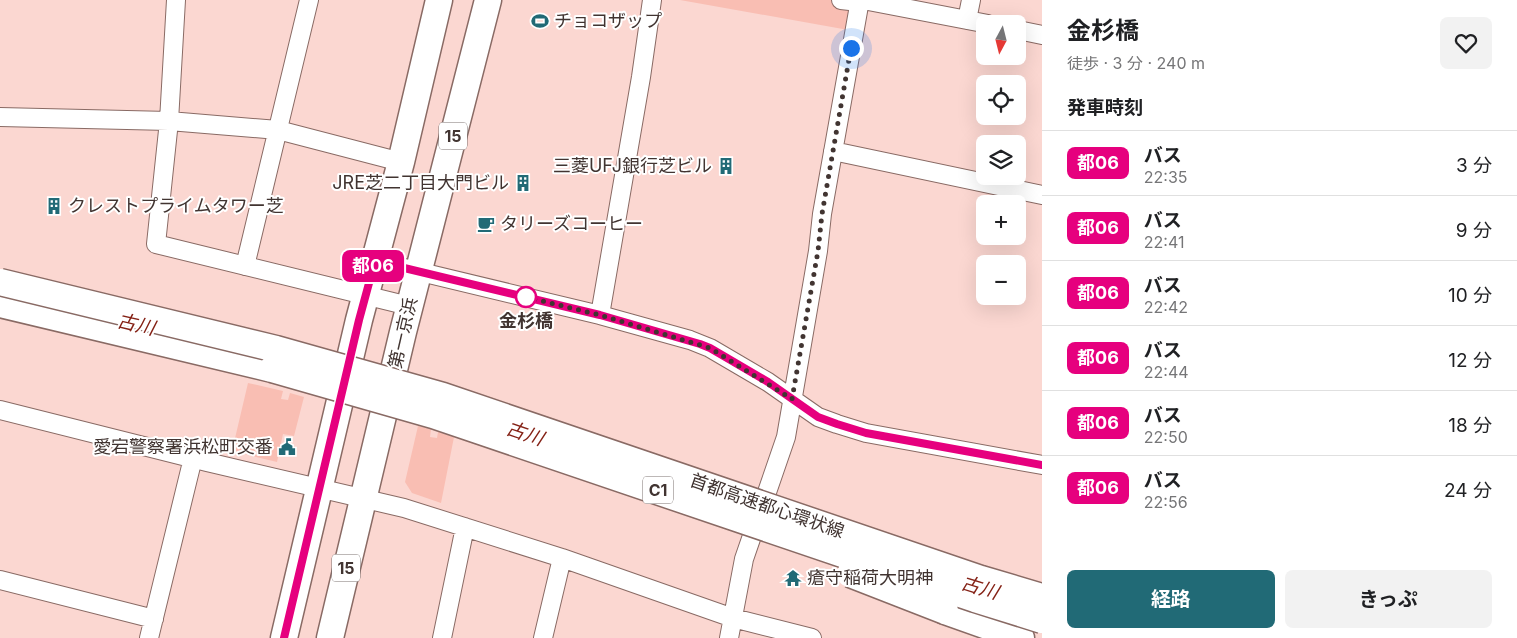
<!DOCTYPE html>
<html lang="ja">
<head>
<meta charset="utf-8">
<style>
  :root { --surface:#fff; --page:#f2f2f2; --text:#202124; --muted:#757577; --line:#e0e0e0; --accent:#216a76 }
  body { margin:0; font-family:Inter,"Noto Sans JP",sans-serif; background:var(--page); color:var(--text); height:100vh; display:flex; flex-direction:column; font-size:19px; white-space:nowrap }
  * { box-sizing:border-box; margin:0 }
  p { font-size:16px; color:var(--muted) }
  .icon { flex:none; width:28px; height:28px; fill:none; stroke:currentColor; stroke-width:2; stroke-linecap:round; stroke-linejoin:round }
  .map { position:relative; flex:1; overflow:hidden }
  .panel { display:flex; flex-direction:column; background:var(--surface); width:475px }
  .panel>* { flex:none }
  .badge { padding:0 10px; border-radius:8px; font-size:18px; line-height:32px }
  .needle { width:32px; rotate:187deg }
  .tools { position:absolute; left:976px; top:15px; display:grid; gap:10px }
  .tools a { display:grid; place-items:center; width:50px; height:50px; border-radius:8px; background:var(--surface); box-shadow:0 5px 20px #0002; font-size:25px }
  .you { position:absolute; width:25px; height:25px; margin:-12px; border:4px solid #fff; border-radius:50%; background:#1a73e8; box-shadow:0 0 0 8px #1a73e833 }
  .map>.badge { position:absolute; translate:-50% -50%; box-shadow:0 0 0 2px #fff }
  h2 { padding:0 25px; font-size:19px; line-height:45px }
  .round { display:grid; place-items:center; flex:none; width:52px; height:52px; border-radius:8px; background:var(--page) }
  .overview { display:flex; align-items:center; justify-content:space-between; height:85px; padding:0 25px }
  h1 { font-size:24px; font-weight:700; line-height:38px }
  .action { display:flex; gap:10px; margin-top:auto; padding:10px 25px }
  .action a { flex:1; height:58px; border-radius:8px; background:var(--accent); color:#fff; font-size:20px; font-weight:700; line-height:58px; text-align:center }
  .action a+a { background:var(--page); color:var(--text) }
  ul { padding:0; list-style:none }
  li { display:flex; align-items:center; gap:15px; height:65px; padding:0 25px; border-top:1px solid var(--line) }
  li div { flex:1 }
  li b { display:block; font-size:19px }
  li em { font-style:normal }
  li .badge { min-width:55px; font-weight:700; text-align:center }
  main { display:flex; flex:1; min-height:0 }
  .map>svg:first-child { display:block }
  .green { fill:#f9beb3 }
  .lines { fill:none; stroke-linecap:round; stroke-linejoin:round }
  .minor-casing { stroke:#896a64; stroke-width:20 }
  .highway-casing { stroke:#896a64; stroke-width:29 }
  .minor { stroke:#fff; stroke-width:18 }
  .highway { stroke:#fff; stroke-width:26 }
  .highway-bridge-casing { stroke:#896a64; stroke-width:29; stroke-linecap:butt }
  .highway-bridge { stroke:#fff; stroke-width:26 }
  .line-casing { stroke:#fff; stroke-width:11 }
  .line { stroke:#e6007e; stroke-width:8 }
  .walk { stroke:#413431; stroke-width:5; stroke-dasharray:0 9 }
  .stop-dot { fill:#fff; stroke:#e6007e; stroke-width:2.5 }
  .labels { text-anchor:middle; stroke-width:4; stroke-linejoin:round; paint-order:stroke }
  .shield { fill:#fff; stroke:#7a716f; stroke-width:1 }
  .shield-label { font-size:16px; font-weight:bold; fill:#413431 }
  .poi-label { font-size:18px; fill:#413431; stroke:#fff; text-anchor:start }
  .stop-label { font-size:18px; font-weight:bold; fill:#413431; stroke:#fff }
  .street-label { font-size:18px; fill:#413431; stroke:#fff }
  .water-label { font-size:19px; font-style:italic; fill:#852216; stroke:#fff }
</style>
</head>
<body>
<main>
<div class="map">
<svg width="1042" height="638" viewBox="0 0 1042 638">
  <rect width="100%" height="100%" fill="#fbd7d1"/>
  <path class="green" d="M680,0H833L859,5L854,31Z
    M248,383L283,391L281,399L288,400L290,393L304,397L294,436L283,434L277,462L232,451Z
    M418,426L431,429L430,437L437,438L438,432L454,437L441,503L412,493L405,482Z"/>
  <g class="lines">
    <g class="minor-casing">
      <path id="minor" d="M176,0L169,121L156,244L409,306
        M841,0L850,1
        M863,0L988,24
        M967,20L971,0
        M1018,30L1042,35
        M0,117L169,121L278,130L401,162
        M833,151L1042,195
        M375,261L600,315L690,340L710,348L768,382L818,417L837,424L866,433L1042,465
        M245,266L309,0
        M600,315L641,77L652,0
        M0,410L207,462L404,508L562,558L733,618L812,638
        M0,580L154,619
        M149,638L193,458
        M442,638L465,527
        M543,638L562,558
        M729,638L744,559L786,437L818,251L822,214L860,0"/>
    </g>
    <g class="highway-casing">
      <path id="highway" d="M0,304L272,369
        M945,611L1021,638
        M284,638L359,320L401,162L439,0
        M330,638L403,332L488,0"/>
    </g>
    <use href="#minor" class="minor"/>
    <use href="#highway" class="highway"/>
    <g class="highway-bridge-casing">
      <path id="highway-bridge" d="M0,282L276,349L443,396L981,579L1042,597
        M272,369L433,415L975,599L1042,620
        M850,574L945,611"/>
    </g>
    <use href="#highway-bridge" class="highway-bridge"/>
  </g>
  <g class="lines">
    <g class="line-casing">
      <path id="line" d="M284,638L359,320L375,261L600,315L700,344L710,348L768,382L818,417L837,424L866,433L1042,465"/>
    </g>
    <use href="#line" class="line"/>
    <path class="walk" d="M526,297L600,315L710,348L792,399L818,251L822,214L851,48"/>
  </g>
  <defs>
    <g id="stadium-bare" transform="scale(1.35)"><path d="M0-5a6.5 5 0 1 0 0 10a6.5 5 0 1 0 0-10ZM-3.5-1.8h7v3.6h-7Z" fill="#216a76" stroke="#fff" stroke-width="2.5" paint-order="stroke"/></g>
    <g id="building-bare" transform="scale(1.35)"><path d="M-4-6H4V6H1V3H-1V6H-4ZM-2.5-4.3h1.7v1.8h-1.7ZM.8-4.3h1.7v1.8H.8ZM-2.5-1h1.7V.8h-1.7ZM.8-1h1.7V.8H.8Z" fill="#216a76" stroke="#fff" stroke-width="2.5" paint-order="stroke"/></g>
    <g id="cafe-bare" transform="scale(1.35)"><path d="M-5.5-4.5H6V0H3Q3 3.5 0 3.5H-2.5Q-5.5 3.5-5.5 0ZM3-3.2v2h1.7v-2ZM-6 4.5H4V6H-6Z" fill="#216a76" stroke="#fff" stroke-width="2.5" paint-order="stroke"/></g>
    <g id="civic-bare" transform="scale(1.35)"><path d="M-.6-6.5H3V-4.5H.6V-3L4-1V1h2V6H-6V1h2V-1L-.6-3ZM-1.2 2.5V6h2.4V2.5Z" fill="#216a76" stroke="#fff" stroke-width="2.5" paint-order="stroke"/></g>
    <g id="temple-bare" transform="scale(1.35)"><path d="M0-6L5-2H3V0L6.5 2.5H4V6H1.5V3h-3V6H-4V2.5H-6.5L-3 0V-2H-5Z" fill="#216a76" stroke="#fff" stroke-width="2.5" paint-order="stroke"/></g>
  </defs>
  <g fill-rule="evenodd">
    <use href="#stadium-bare" x="540" y="21"/>
    <use href="#building-bare" x="726" y="166"/>
    <use href="#building-bare" x="523" y="183"/>
    <use href="#building-bare" x="54" y="206"/>
    <use href="#cafe-bare" x="486" y="224"/>
    <use href="#civic-bare" x="287" y="447"/>
    <use href="#temple-bare" x="793" y="578"/>
  </g>
  <circle class="stop-dot" cx="526" cy="297" r="10"/>
  <g class="labels">
    <g class="shield">
      <rect x="439" y="122.5" width="28" height="27" rx="4"/>
      <rect x="643" y="476.5" width="30" height="27" rx="4"/>
      <rect x="332" y="554.5" width="28" height="27" rx="4"/>
    </g>
    <g class="shield-label">
      <text x="453" y="142">15</text>
      <text x="658" y="496">C1</text>
      <text x="346" y="574">15</text>
    </g>
    <g class="poi-label">
      <text x="554" y="27">チョコザップ</text>
      <text x="712" y="172" text-anchor="end">三菱UFJ銀行芝ビル</text>
      <text x="509" y="189" text-anchor="end">JRE芝二丁目大門ビル</text>
      <text x="68" y="212">クレストプライムタワー芝</text>
      <text x="500" y="230">タリーズコーヒー</text>
      <text x="273" y="453" text-anchor="end">愛宕警察署浜松町交番</text>
      <text x="807" y="584">瘡守稲荷大明神</text>
    </g>
    <g class="stop-label">
      <text x="526" y="327">金杉橋</text>
    </g>
    <g class="street-label">
      <text transform="translate(403 333) rotate(-77)" y="6">第一京浜</text>
      <text transform="translate(767 506) rotate(19)" y="6">首都高速都心環状線</text>
    </g>
    <g class="water-label">
      <text transform="translate(136 324) rotate(13)" y="7">古川</text>
      <text transform="translate(525 433) rotate(19)" y="7">古川</text>
      <text transform="translate(980 587) rotate(17)" y="7">古川</text>
    </g>
  </g>
</svg>
<div class="tools">
<a><svg class="needle" viewBox="-14 -14 28 28"><path d="M0-13l5 13h-10z" fill="#e53935"/><path d="M0 13l5-13h-10z" fill="#757577"/></svg></a>
<a><svg class="icon" aria-label="locate" viewBox="0 0 24 24"><circle cx="12" cy="12" r="6"/><path d="M12 2v4M12 18v4M2 12h4M18 12h4"/></svg></a>
<a><svg class="icon" aria-label="layers" viewBox="0 0 24 24"><path d="M12 4l9 5-9 5-9-5zM3 14l9 5 9-5"/></svg></a>
<a>+</a>
<a>−</a>
</div>
<div class="you" style="left:851px;top:48px"></div>
<b class="badge" style="left:373px;top:266px;background:#e6007e;color:#fff">都06</b>
</div>
<section class="panel">
<div class="overview"><div><h1>金杉橋</h1><p>徒歩 · 3 分 · 240 m</p></div><a class="round"><svg class="icon" aria-label="heart" viewBox="0 0 24 24"><path d="M12 20l-8-8c-3-5 5-10 8-4 3-6 11-1 8 4z"/></svg></a></div>
<h2>発車時刻</h2>
<ul>
<li><span class="badge" style="background:#e6007e;color:#fff">都06</span><div><b>バス</b><p>22:35</p></div><em>3 分</em></li>
<li><span class="badge" style="background:#e6007e;color:#fff">都06</span><div><b>バス</b><p>22:41</p></div><em>9 分</em></li>
<li><span class="badge" style="background:#e6007e;color:#fff">都06</span><div><b>バス</b><p>22:42</p></div><em>10 分</em></li>
<li><span class="badge" style="background:#e6007e;color:#fff">都06</span><div><b>バス</b><p>22:44</p></div><em>12 分</em></li>
<li><span class="badge" style="background:#e6007e;color:#fff">都06</span><div><b>バス</b><p>22:50</p></div><em>18 分</em></li>
<li><span class="badge" style="background:#e6007e;color:#fff">都06</span><div><b>バス</b><p>22:56</p></div><em>24 分</em></li>
</ul>
<div class="action"><a>経路</a><a>きっぷ</a></div>
</section>
</main>
</body>
</html>
